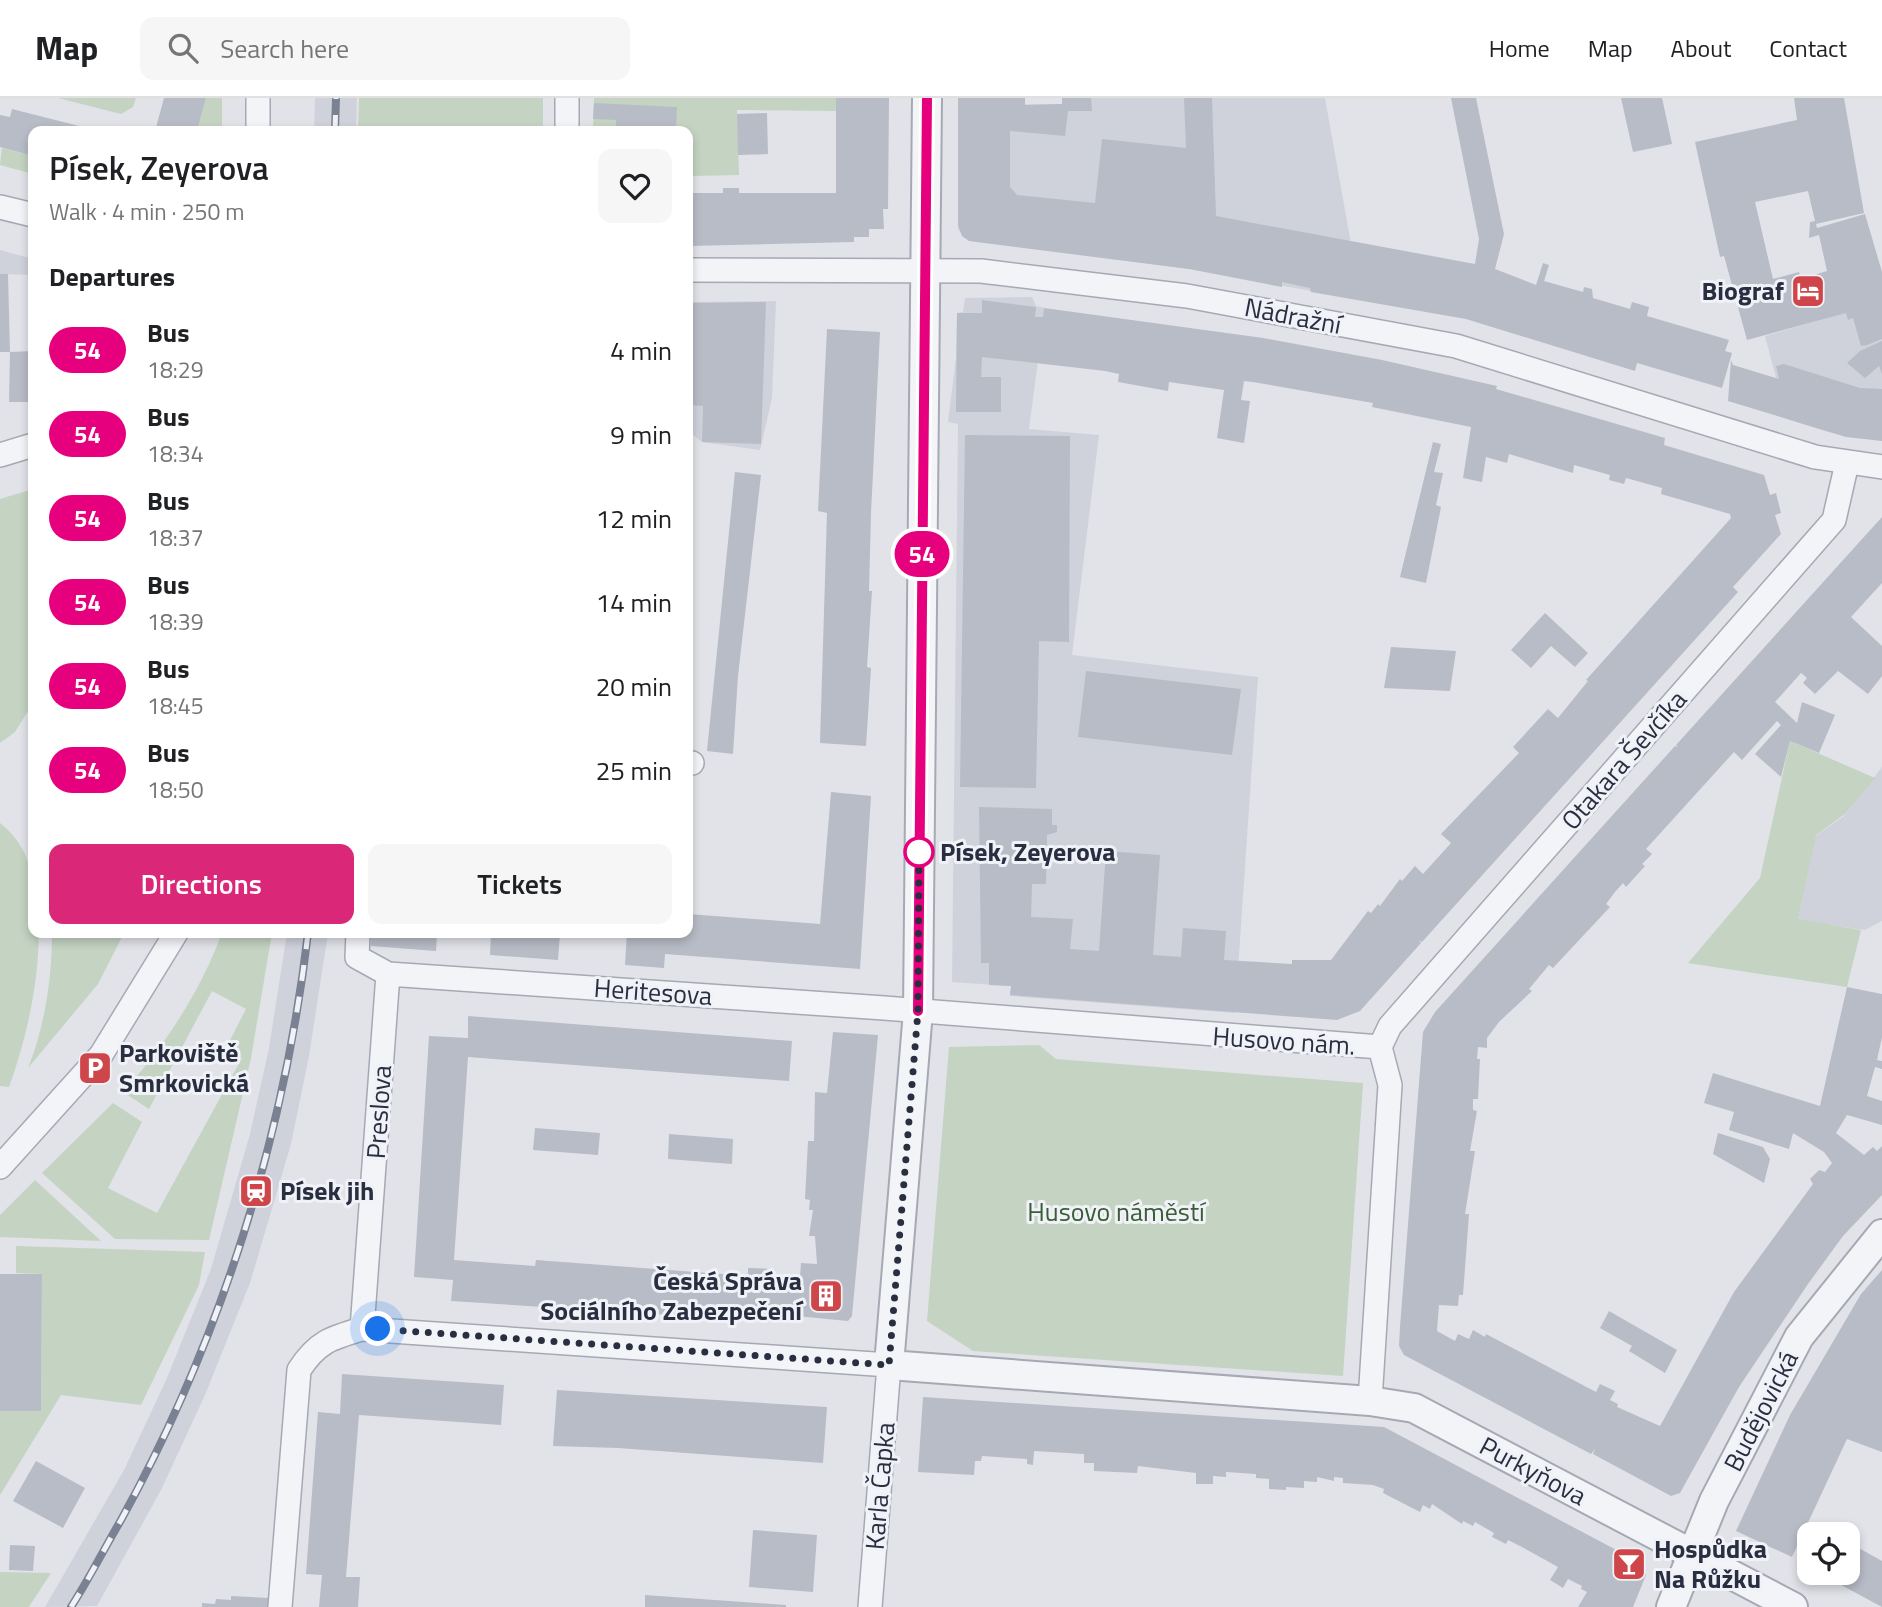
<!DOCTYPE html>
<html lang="en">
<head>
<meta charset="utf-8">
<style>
  :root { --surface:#fff; --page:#f6f6f6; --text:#202124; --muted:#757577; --line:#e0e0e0; --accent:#db2777 }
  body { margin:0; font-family:"Titillium Web",sans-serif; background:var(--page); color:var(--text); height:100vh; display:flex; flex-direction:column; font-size:26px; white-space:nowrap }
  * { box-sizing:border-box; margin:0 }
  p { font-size:23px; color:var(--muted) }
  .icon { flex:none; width:38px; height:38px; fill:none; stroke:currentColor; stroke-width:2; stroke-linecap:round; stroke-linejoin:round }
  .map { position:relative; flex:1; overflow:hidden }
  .drawer { position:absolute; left:28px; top:28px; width:665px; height:812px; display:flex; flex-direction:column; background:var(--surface); border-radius:14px; box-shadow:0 4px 10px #0003 }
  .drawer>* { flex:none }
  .badge { padding:0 14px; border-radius:23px; font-size:24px; line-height:46px }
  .buttons { position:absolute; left:1797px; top:1424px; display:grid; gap:14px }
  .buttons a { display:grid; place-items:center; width:63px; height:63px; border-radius:14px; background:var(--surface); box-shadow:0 4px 10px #0003; font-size:35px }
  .you { position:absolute; width:35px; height:35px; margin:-18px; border:5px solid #fff; border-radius:50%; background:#1a73e8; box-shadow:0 0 0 10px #1a73e833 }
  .map>.badge { position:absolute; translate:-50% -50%; box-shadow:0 0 0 4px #fff }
  h2 { padding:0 21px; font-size:26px; line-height:63px }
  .round { display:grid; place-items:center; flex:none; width:74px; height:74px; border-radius:14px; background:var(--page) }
  .summary { display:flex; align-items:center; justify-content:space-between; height:119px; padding:0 21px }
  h1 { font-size:33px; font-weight:600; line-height:52px }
  .cta { display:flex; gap:14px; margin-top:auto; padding:14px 21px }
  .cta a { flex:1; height:80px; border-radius:14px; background:var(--accent); color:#fff; font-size:28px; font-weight:600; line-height:80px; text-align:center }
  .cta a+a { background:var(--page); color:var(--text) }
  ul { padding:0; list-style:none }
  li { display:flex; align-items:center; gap:21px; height:84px; padding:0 21px }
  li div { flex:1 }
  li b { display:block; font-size:26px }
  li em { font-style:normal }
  li .badge { min-width:77px; font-weight:700; text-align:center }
  header { display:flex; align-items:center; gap:42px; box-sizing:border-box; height:98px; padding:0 35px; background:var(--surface); border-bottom:2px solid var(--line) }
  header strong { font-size:33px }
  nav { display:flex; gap:38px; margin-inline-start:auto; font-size:24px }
  .search { width:490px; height:63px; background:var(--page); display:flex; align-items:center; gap:18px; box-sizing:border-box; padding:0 24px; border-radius:14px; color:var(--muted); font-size:26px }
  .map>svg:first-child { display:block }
  .built { fill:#cfd2db }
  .green { fill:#c4d3c2 }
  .building { fill:#b8bcc6; fill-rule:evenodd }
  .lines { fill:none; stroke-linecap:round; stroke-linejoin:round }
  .minor-casing { stroke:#a6a9b3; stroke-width:26 }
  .tertiary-casing { stroke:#a6a9b3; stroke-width:32 }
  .minor { stroke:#f3f4f8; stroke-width:23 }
  .tertiary { stroke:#f3f4f8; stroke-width:28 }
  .rail-casing { stroke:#7a8193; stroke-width:8 }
  .rail { stroke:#f0f2f7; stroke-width:5; stroke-dasharray:16; stroke-linecap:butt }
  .line-casing { stroke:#fff; stroke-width:16 }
  .line { stroke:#e6007e; stroke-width:10 }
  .walk { stroke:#292f41; stroke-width:7; stroke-dasharray:0 12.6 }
  .stop-dot { fill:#fff; stroke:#e6007e; stroke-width:3.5 }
  .labels { text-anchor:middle; stroke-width:6; stroke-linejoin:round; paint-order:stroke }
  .poi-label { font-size:26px; font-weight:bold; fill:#292f41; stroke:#f0f2f7; text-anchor:start }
  .street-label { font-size:26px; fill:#292f41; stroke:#f0f2f7 }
  .stop-label { font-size:26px; font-weight:bold; fill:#292f41; stroke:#f0f2f7; text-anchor:start }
  .park-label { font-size:26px; fill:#395d36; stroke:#f0f2f7 }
</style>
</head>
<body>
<header>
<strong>Map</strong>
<div class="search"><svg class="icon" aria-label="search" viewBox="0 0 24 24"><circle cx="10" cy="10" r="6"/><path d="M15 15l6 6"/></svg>Search here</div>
<nav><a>Home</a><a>Map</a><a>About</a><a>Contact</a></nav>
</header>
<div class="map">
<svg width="1882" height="1509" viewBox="0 0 1882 1509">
  <rect width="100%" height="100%" fill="#e1e3e9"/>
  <path class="built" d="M315,0H357L356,33H314Z
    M1062,0H1325L1361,202L1190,171L970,143L963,138L958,131L959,7L1062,6Z
    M0,152L33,161V177L0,176Z
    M1032,199L1036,208L1045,210L1029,331L1099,337L1072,557L1258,579L1235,915L1010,898L1011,888L952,884L958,326L948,324L956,260L957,215L963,214L965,200Z
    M776,203L772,300L760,352L702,344L688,333V204Z
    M1882,204V341L1828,334L1787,321L1765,238Z
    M1882,669V823L1865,832L1798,822L1814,739L1844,718Z
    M287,835H328L309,958L291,1046L250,1185L205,1297L161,1392L97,1508L45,1509L124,1372L167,1280L211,1171L250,1036L269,950Z"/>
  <path class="green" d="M58,0H136L133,9L121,16Z
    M206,0H222V33H197Z
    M359,0H543V33H358Z
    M594,0H836V13L737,12L739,77L692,78L688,75V33H593Z
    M2,50L33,58V76L0,67Z
    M33,391V605L15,634L0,645V401Z
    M1790,643L1875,680L1845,716L1816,737L1798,821L1861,832L1847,889L1688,865L1760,780Z
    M0,725C38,756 33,790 33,835H39C38,888 27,939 9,989L0,988Z
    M52,835H124L98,886L28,970C45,928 52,880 52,835Z
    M222,835H272L251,960L209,1142L115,1141L42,1075L113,1005L142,1024L108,1090L157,1115L242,960L226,950L246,911L212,893L149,1011L123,994C165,948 200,894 222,835Z
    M1039,947L1056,961L1363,985L1343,1278L973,1253L927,1223L949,949Z
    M35,1082L101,1143L0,1139V1117Z
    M16,1148L205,1154L199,1187L141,1307L61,1297L0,1397V1313H41L42,1176L16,1175Z
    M0,1474L51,1475L29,1509H0Z"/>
  <path class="building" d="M164,0H206L197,33H155Z
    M836,0H889L888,111H883L884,131H869V139H854V144L688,148V95H723V90H739V95H836Z
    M958,0H1025V7L1062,6V0H1091L1092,13H1068L1065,38L1010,33V89L1017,97L1095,105L1102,41L1186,50L1184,0H1212L1216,118L1475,166L1479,141L1451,0H1476L1504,136L1495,171L1536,187L1543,165L1549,167L1544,183L1583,194L1584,189L1592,191L1593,200L1630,211L1632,204L1649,209L1647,218L1729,242L1725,253L1732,255L1722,290L1637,265L1635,273L1466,221L1311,194L1310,190L1282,184V189L1189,171L969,143L962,138L958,127Z
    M1621,0H1662L1672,46L1633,54Z
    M1794,0H1844L1864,115L1816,126L1817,130L1865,116L1882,174V241L1867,247L1861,248L1853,220L1848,222L1846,215L1747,242L1724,158L1720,159L1695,44L1797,22ZM1808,93L1815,123L1810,124L1809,140L1819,137L1827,173L1801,181L1799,174L1773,181L1755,104Z
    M594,5L677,9L676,33H616V22L593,21Z
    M12,11L95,32V33H33V58L0,49V17L10,19Z
    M767,15L768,56L738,57L737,16Z
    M0,176H8L10,254H0Z
    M982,202L1036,209L1035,219H1043L1044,210L1263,240L1382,262L1497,288L1496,291L1665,340L1664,347L1764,377L1770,397L1776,395L1781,415L1775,417L1781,436L1733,489L1738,494L1422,844L1419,843L1421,845L1360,913L1337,922L1010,897L1011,888L989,887V865H981L979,709L1052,711V727H1057V734L1047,737L1046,786H1032L1031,819L1073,821L1070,851L1099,853L1106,753L1160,757L1153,857L1181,859L1183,830L1226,833L1224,862L1292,866V862H1331L1368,813L1371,815L1378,806L1380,808L1400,781L1402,783L1415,768L1423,776L1451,745L1441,736L1519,655L1513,649L1548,611L1558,620L1588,583L1586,582L1731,420L1730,416L1661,396L1662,390L1626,380L1624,386L1609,382L1610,377L1574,367L1573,375L1509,356L1507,365L1486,359L1482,384L1463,380L1471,329L1372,309L1373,305L1253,284L1244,283L1241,302L1250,303L1244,345L1217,340L1224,292L1169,284L1168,293L1118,284L1119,276L1105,273L982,259L981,279H1001V314H956L957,215H982Z
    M766,204L761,346L702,344L703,308L688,307V205Z
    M827,231L880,234L871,415L869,493H872L867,569L871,570L866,648L820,645L827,415L818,413Z
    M1882,243V276L1879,268L1865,280L1847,265L1860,253Z
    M33,253V304H9L10,254Z
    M1731,262L1733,267L1779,281L1776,268L1784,266L1860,290L1882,291V343L1846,339L1728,303Z
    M965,337L1070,338L1069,544L1039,543L1036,690L960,689Z
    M1433,344L1441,346L1434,374L1443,375L1436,407L1441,409L1426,485L1400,479Z
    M735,374L761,377L738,578L733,656L707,653Z
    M1882,419V485L1851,519L1882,548V578L1868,596L1838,573L1815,596L1803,585L1807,580L1801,575L1775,604L1797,625L1802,604L1835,617L1819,655L1790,643L1781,679L1755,656L1781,627L1777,623L1742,662L1734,654L1646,751L1652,756L1642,766L1645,768L1626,789L1623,785L1615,794L1606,806L1610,809L1553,870L1549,867L1529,891L1532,893L1499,924L1487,940V950L1478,949L1477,961H1480L1478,1001H1473V1012L1477,1013L1470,1053H1475L1465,1116H1469L1463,1197H1459L1458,1208L1439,1207L1437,1233L1455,1243L1458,1236L1469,1241L1473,1232L1485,1239L1486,1236L1596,1294L1600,1286L1615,1293L1610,1302L1618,1306L1617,1309L1660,1328L1734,1194L1813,1086L1810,1081L1819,1072L1825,1074L1832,1065L1824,1054L1793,1035L1789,1051L1729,1032L1734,1014L1704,1005L1713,975L1820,1008L1847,889L1882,896V939L1877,962L1882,963V971L1875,969L1867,998L1882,1003V1027L1847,1017L1836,1035L1864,1057L1873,1049L1877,1053L1882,1048V1097L1843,1138L1808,1186L1739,1289L1680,1395L1671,1398L1593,1356L1595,1351L1591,1356L1404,1257L1399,1248L1400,1229L1423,934L1435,914L1675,648L1678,649L1676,647Z
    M1545,515L1588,555L1575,569L1551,548L1531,570L1511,552Z
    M1391,549L1456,553L1450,593L1384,590Z
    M1086,573L1241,591L1232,657L1078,639Z
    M831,694L871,698L860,871L665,856L664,870L625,867L627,835H688V816L820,826Z
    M371,835H437L436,853L371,848Z
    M491,835H560L558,862L490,857Z
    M468,918L792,943L789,983L468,959L454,1162L535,1168L536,1162L722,1176H748V1170L775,1171L774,1177L800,1178L801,1165L817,1166L815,1138H809L813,1112H809L810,1102L805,1101L808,1043H814L815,994L827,995L833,934L878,937L852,1218L848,1223L796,1218L795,1225L451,1203L453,1182L414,1179L429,938L468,940Z
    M535,1030L600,1035L598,1057L533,1052Z
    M1718,1035L1763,1049L1770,1061L1764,1085L1713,1056Z
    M669,1036L733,1041L732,1066L668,1061Z
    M1882,1172V1354L1847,1341L1792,1459L1736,1433L1790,1317L1861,1196Z
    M0,1176H42L41,1313H0Z
    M1609,1213L1677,1252L1665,1275L1629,1253L1632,1248L1600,1230Z
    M342,1276L504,1287L501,1327L359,1317L346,1479H360L358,1509H319L322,1477L306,1476L318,1314L340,1316Z
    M557,1292L827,1309L823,1365L618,1350L553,1348Z
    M923,1299L1384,1329L1641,1465L1646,1477L1633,1509H1578L1587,1494L1581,1491L1582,1488L1568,1481L1563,1490L1550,1482L1558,1469L1520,1448L1508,1442L1506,1446L1492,1439L1494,1435L1475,1424L1473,1428L1463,1423L1462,1426L1432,1406L1430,1411L1423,1407L1420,1414L1383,1395L1384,1391L1373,1387L1343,1385V1380L1334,1379V1383L1317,1379V1384L1304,1383V1390L1286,1389V1392L1269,1391V1381L1256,1380V1376L1226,1374V1379L1213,1378V1386H1196V1375L1138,1368L1137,1375L1094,1373V1365H1084V1356L1034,1353L1033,1367L1027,1366V1361L982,1358L981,1363H975L974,1377L918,1374Z
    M36,1363L85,1390L63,1430L13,1403Z
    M753,1432L817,1437L813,1494L749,1489Z
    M1848,1444L1882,1463V1509L1819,1475H1848Z
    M10,1447L35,1448L33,1473L9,1472Z
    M645,1497L786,1507V1509H645Z
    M231,1498L270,1500L269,1509H202V1505L215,1506L216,1501L231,1502Z"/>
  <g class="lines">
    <g class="minor-casing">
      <path id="minor" d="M258,0V33
        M567,33V0
        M0,109L33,117
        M688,172L981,173L1187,198L1456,248L1815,359L1882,369
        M0,357L33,347
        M688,665H692
        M358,835L357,859L388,876L884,910L1380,949
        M1380,949L1390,928L1834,422L1847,365
        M0,1069L101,957L176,835
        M362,1231L889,1267L870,1509
        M1370,1303L1390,987L1380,949
        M280,1509L299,1272C317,1244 331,1240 362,1231L388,876"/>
    </g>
    <g class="tertiary-casing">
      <path id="tertiary" d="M927,0L918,913L889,1267L1370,1303L1414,1310L1793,1509
        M1671,1509L1714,1403L1799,1239L1882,1136"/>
    </g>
    <use href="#minor" class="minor"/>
    <use href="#tertiary" class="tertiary"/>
    <g class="rail-casing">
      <path id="rail" d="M335,33L336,0
        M71,1509C89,1481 104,1451 121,1422C221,1241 284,1040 308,835"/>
    </g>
    <use href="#rail" class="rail"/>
  </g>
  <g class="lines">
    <g class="line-casing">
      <path id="line" d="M918,913L927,0"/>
    </g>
    <use href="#line" class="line"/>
    <path class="walk" d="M378,1231L889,1267L918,913L919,754"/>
  </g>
  <defs>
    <g id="hotel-square" transform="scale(1.75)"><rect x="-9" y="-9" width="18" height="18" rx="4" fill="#cf464a" stroke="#f0f2f7"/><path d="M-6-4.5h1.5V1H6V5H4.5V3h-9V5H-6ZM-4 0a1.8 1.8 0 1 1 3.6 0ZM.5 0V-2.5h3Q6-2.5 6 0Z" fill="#fff"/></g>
    <g id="parking-square" transform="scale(1.75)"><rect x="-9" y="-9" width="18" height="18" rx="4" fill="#cf464a" stroke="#f0f2f7"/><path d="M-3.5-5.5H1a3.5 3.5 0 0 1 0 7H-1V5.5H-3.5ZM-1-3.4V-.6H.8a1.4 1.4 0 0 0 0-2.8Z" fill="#fff"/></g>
    <g id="station-square" transform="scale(1.75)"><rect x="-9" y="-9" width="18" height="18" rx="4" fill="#cf464a" stroke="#f0f2f7"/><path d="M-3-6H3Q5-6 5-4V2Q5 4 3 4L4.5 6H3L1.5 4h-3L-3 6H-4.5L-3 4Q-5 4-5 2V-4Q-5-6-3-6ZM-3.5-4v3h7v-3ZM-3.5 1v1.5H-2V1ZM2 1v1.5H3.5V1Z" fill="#fff"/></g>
    <g id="building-square" transform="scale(1.75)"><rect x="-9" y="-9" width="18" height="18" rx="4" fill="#cf464a" stroke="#f0f2f7"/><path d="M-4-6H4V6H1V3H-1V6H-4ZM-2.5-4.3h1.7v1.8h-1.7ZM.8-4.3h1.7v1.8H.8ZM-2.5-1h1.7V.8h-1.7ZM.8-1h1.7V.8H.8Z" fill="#fff"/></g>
    <g id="bar-square" transform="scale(1.75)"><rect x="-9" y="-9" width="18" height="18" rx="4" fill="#cf464a" stroke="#f0f2f7"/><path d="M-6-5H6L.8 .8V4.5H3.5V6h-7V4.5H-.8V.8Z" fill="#fff"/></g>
  </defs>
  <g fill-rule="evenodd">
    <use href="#hotel-square" x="1808" y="193"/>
    <use href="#parking-square" x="95" y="970"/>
    <use href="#station-square" x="256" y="1093"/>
    <use href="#building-square" x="826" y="1198"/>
    <use href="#bar-square" x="1629" y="1466"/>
  </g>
  <circle class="stop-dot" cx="919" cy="754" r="14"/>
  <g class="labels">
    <g class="poi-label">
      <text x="1784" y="202" text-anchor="end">Biograf</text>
      <text x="119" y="964">Parkoviště<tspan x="119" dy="30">Smrkovická</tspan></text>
      <text x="280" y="1102">Písek jih</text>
      <text x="802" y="1192" text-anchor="end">Česká Správa<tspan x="802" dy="30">Sociálního Zabezpečení</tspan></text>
      <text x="1654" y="1460">Hospůdka<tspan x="1654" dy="30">Na Růžku</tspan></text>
    </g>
    <g class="street-label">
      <text transform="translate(1293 218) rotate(11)" y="9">Nádražní</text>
      <text transform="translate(1624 662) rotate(-49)" y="9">Otakara Ševčíka</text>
      <text transform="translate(653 894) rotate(4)" y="9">Heritesova</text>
      <text transform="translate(1284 943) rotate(4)" y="9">Husovo nám.</text>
      <text transform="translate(379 1014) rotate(-86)" y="9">Preslova</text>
      <text transform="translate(1761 1313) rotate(-63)" y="9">Budějovická</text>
      <text transform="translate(1533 1373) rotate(28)" y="9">Purkyňova</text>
      <text transform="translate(880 1388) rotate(-85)" y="9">Karla Čapka</text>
    </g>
    <g class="stop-label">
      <text x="940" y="763">Písek, Zeyerova</text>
    </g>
    <g class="park-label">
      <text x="1116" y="1123">Husovo náměstí</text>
    </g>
  </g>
</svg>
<div class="buttons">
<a><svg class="icon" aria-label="locate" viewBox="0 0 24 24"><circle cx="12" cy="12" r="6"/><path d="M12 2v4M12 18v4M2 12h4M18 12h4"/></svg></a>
</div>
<div class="you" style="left:378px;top:1231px"></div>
<b class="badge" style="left:922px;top:456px;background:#e6007e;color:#fff">54</b>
<section class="drawer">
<div class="summary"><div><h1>Písek, Zeyerova</h1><p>Walk · 4 min · 250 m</p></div><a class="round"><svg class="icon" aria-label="heart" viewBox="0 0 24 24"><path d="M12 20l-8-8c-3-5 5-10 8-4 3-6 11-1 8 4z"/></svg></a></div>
<h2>Departures</h2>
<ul>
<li><span class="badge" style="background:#e6007e;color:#fff">54</span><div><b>Bus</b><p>18:29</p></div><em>4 min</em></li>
<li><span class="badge" style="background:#e6007e;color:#fff">54</span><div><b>Bus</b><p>18:34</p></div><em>9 min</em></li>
<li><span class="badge" style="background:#e6007e;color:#fff">54</span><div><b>Bus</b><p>18:37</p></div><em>12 min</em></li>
<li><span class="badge" style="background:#e6007e;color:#fff">54</span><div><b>Bus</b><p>18:39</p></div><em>14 min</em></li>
<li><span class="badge" style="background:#e6007e;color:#fff">54</span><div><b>Bus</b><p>18:45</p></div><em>20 min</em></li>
<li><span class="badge" style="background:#e6007e;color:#fff">54</span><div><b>Bus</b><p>18:50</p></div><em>25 min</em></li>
</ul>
<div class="cta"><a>Directions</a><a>Tickets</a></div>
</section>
</div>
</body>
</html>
